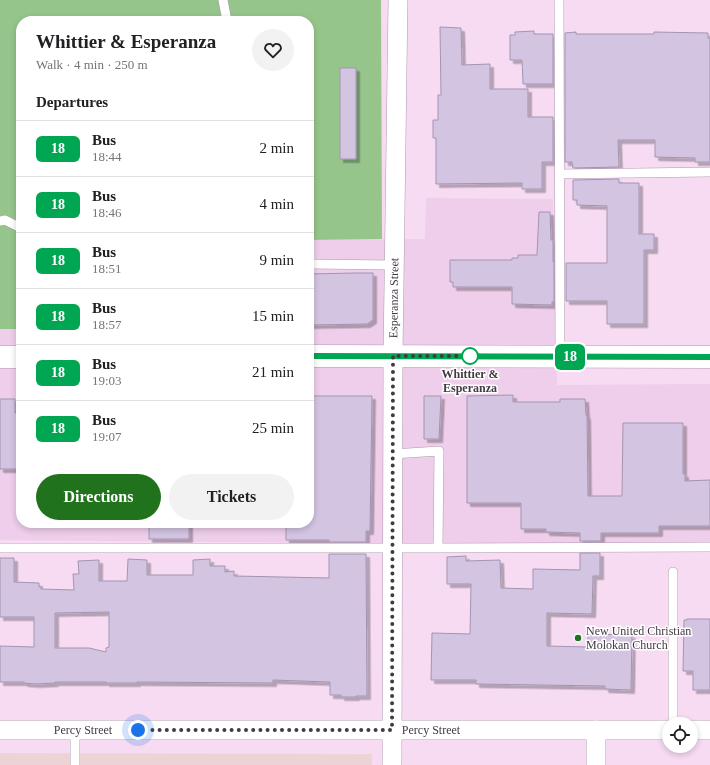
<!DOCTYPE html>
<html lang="en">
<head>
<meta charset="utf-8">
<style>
  :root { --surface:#fff; --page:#f2f2f2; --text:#202124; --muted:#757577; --line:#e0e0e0; --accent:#20731c }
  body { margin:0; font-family:"Times New Roman",serif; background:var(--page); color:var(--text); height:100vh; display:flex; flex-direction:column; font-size:15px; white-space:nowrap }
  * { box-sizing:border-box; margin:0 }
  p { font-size:13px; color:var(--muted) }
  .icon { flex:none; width:22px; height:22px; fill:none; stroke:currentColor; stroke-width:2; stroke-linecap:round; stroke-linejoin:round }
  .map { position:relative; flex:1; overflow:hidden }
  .side { position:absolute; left:16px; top:16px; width:298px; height:512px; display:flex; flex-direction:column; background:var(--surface); border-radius:16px; box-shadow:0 2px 6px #0003 }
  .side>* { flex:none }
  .badge { padding:0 8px; border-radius:6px; font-size:14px; line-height:26px }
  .controls { position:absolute; left:662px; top:717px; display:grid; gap:8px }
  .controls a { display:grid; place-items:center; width:36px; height:36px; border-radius:50%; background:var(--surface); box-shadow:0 2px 6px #0003; font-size:20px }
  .you { position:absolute; width:20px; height:20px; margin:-10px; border:3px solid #fff; border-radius:50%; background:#1a73e8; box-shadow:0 0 0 6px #1a73e833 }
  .map>.badge { position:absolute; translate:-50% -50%; box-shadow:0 0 0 2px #fff }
  h2 { padding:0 20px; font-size:15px; line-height:36px }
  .round { display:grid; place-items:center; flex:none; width:42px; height:42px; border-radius:21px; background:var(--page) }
  .overview { display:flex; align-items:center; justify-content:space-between; height:68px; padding:0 20px }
  h1 { font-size:19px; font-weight:700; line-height:30px }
  .action { display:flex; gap:8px; margin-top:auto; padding:8px 20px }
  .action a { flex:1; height:46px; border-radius:24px; background:var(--accent); color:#fff; font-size:16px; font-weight:700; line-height:46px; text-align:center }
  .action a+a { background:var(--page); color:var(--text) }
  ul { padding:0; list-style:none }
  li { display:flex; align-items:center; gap:12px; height:56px; padding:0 20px; border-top:1px solid var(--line) }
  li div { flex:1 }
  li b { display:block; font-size:15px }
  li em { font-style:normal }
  li .badge { min-width:44px; font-weight:700; text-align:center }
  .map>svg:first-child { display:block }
  .built { fill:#eeceeb }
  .education { fill:#eed3d5 }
  .green { fill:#96c58b }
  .building { fill:#d3c4e2; stroke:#a394b1; fill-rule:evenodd; filter:url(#shadow) }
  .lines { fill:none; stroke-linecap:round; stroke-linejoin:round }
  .service-casing { stroke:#b198af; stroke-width:10 }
  .minor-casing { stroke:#b198af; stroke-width:20 }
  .primary-casing { stroke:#b198af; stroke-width:23 }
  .service { stroke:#fff; stroke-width:9 }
  .minor { stroke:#fff; stroke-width:19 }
  .primary { stroke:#fff; stroke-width:22 }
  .line-casing { stroke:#fff; stroke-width:9 }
  .line { stroke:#00a651; stroke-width:6 }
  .walk { stroke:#433942; stroke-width:4; stroke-dasharray:0 7.2 }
  .stop-dot { fill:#fff; stroke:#00a651; stroke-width:2 }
  .poi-dot { fill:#20731c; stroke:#fff; stroke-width:1.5 }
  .labels { text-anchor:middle; stroke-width:3; stroke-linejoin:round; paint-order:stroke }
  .street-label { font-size:12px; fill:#433942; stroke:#fff }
  .stop-label { font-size:12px; font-weight:bold; fill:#433942; stroke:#fff }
  .poi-label { font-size:12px; fill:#433942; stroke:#fff; text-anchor:start }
</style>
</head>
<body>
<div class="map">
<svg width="710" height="765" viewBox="0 0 710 765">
  <defs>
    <filter id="shadow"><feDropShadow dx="3.5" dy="3.5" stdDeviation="0" flood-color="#0004"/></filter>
  </defs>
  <rect width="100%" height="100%" fill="#f6dbf3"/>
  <path class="built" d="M426,198L553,199L557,385L710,384V546L0,540V329H21V523H309V240L425,239Z"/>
  <path class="education" d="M0,753L372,754V765H0Z"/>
  <path class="green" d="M0,0H381L382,239L309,240V21H21V329H0Z"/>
  <path class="building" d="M440,27L461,28L462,65L490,64V89H528V117H553V162H542V189H522V183L436,184V138H433V120H438V95H441Z
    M534,31V34H553V84H523L522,60H510V35H515V32Z
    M576,32V34H654V32L708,33V38H710V162H695V158L655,157V140H618L619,167L573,168L572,162H565V33Z
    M340,68H356V159H340Z
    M619,179V183H639V234H654V250H644V324H607V301H566V263H607V206L577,205V200H573V180Z
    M539,212H550L551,240H553V262H554V302H552V305L512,304V287H453V282H450V260H512V258H518V255H537Z
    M355,273H373V320L367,324L309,325V274Z
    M513,395V402H560V399H585L586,415L587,416L588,496H622L623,423H683V474H685V481L710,480V526H659V533H601V541H580V533L546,532V529H521V503H467V396Z
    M309,396H372L370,531H366V542H329V540H286V523H309Z
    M424,396H441L439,439H424Z
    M0,399H15V413H21V469H0Z
    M149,523H189V539H149Z
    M580,553H600V576H593L592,614L547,613V646L588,647V634L632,635L631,690L605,689V686L476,684V680H431L432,633L470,634L471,584H447V557L466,556V561L500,560L501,588L533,589V569L580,570Z
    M329,554H366L367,696H356V697H341V695H330V682L273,680V683L137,682V683H106V682H55V683L36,684L24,683V682H0V646L34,647V617H0V558H14V582L39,583V587H41V589L74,590L73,574H79L78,561L99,560V581H127L128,559L147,560V575H193V560L210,559V566H225V572L234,571V576L329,578ZM109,612V647L106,648V652L89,648H55V613Z
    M687,619H710V690H693V671H683L684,620H687Z"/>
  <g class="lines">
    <g class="service-casing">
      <path id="service" d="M223,0L227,21
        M559,0L560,357
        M560,174L710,172
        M0,221L5,220L21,228
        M309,264L394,265
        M393,454L439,451L438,548
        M0,548H438L710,547
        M673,724V572
        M75,730V765"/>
    </g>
    <g class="minor-casing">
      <g id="minor">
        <path id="s1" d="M0,730H669"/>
        <path d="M691,730H710"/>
        <path id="s2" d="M392,765L393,356L398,0"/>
        <path d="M596,765V730"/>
      </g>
    </g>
    <g class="primary-casing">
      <path id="primary" d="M309,356L710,357
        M0,357H21"/>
    </g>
    <use href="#service" class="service"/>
    <use href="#minor" class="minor"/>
    <use href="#primary" class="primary"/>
  </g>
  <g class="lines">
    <g class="line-casing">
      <path id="line" d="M309,356L710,357"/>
    </g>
    <use href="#line" class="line"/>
    <path class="walk" d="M138,730H392L393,356H475H470"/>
  </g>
  <circle class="stop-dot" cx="470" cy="356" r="8"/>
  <circle class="poi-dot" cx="578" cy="638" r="4"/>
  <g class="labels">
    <g class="street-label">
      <text dy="4" stroke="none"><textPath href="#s2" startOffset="467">Esperanza Street</textPath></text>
      <text dy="4" stroke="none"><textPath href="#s1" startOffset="83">Percy Street</textPath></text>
      <text dy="4" stroke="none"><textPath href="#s1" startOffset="431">Percy Street</textPath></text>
    </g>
    <g class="stop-label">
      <text x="470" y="378">Whittier &amp;<tspan x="470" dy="14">Esperanza</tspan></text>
    </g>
    <g class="poi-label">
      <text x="586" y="635">New United Christian<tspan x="586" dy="14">Molokan Church</tspan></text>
    </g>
  </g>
</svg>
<div class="controls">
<a><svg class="icon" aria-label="locate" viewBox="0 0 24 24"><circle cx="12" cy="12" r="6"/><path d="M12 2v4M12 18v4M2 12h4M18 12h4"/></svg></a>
</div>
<div class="you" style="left:138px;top:730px"></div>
<b class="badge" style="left:570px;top:357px;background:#00a651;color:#fff">18</b>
<section class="side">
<div class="overview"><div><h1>Whittier &amp; Esperanza</h1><p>Walk · 4 min · 250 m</p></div><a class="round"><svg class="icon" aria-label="heart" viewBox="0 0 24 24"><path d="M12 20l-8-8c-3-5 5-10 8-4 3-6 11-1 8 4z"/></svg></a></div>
<h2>Departures</h2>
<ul>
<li><span class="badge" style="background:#00a651;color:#fff">18</span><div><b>Bus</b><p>18:44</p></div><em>2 min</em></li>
<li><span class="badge" style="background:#00a651;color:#fff">18</span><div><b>Bus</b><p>18:46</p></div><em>4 min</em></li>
<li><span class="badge" style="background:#00a651;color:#fff">18</span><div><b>Bus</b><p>18:51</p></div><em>9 min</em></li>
<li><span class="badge" style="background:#00a651;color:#fff">18</span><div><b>Bus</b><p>18:57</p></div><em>15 min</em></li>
<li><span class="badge" style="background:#00a651;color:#fff">18</span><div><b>Bus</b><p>19:03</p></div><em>21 min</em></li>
<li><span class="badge" style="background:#00a651;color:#fff">18</span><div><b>Bus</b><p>19:07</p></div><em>25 min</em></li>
</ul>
<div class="action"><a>Directions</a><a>Tickets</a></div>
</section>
</div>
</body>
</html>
